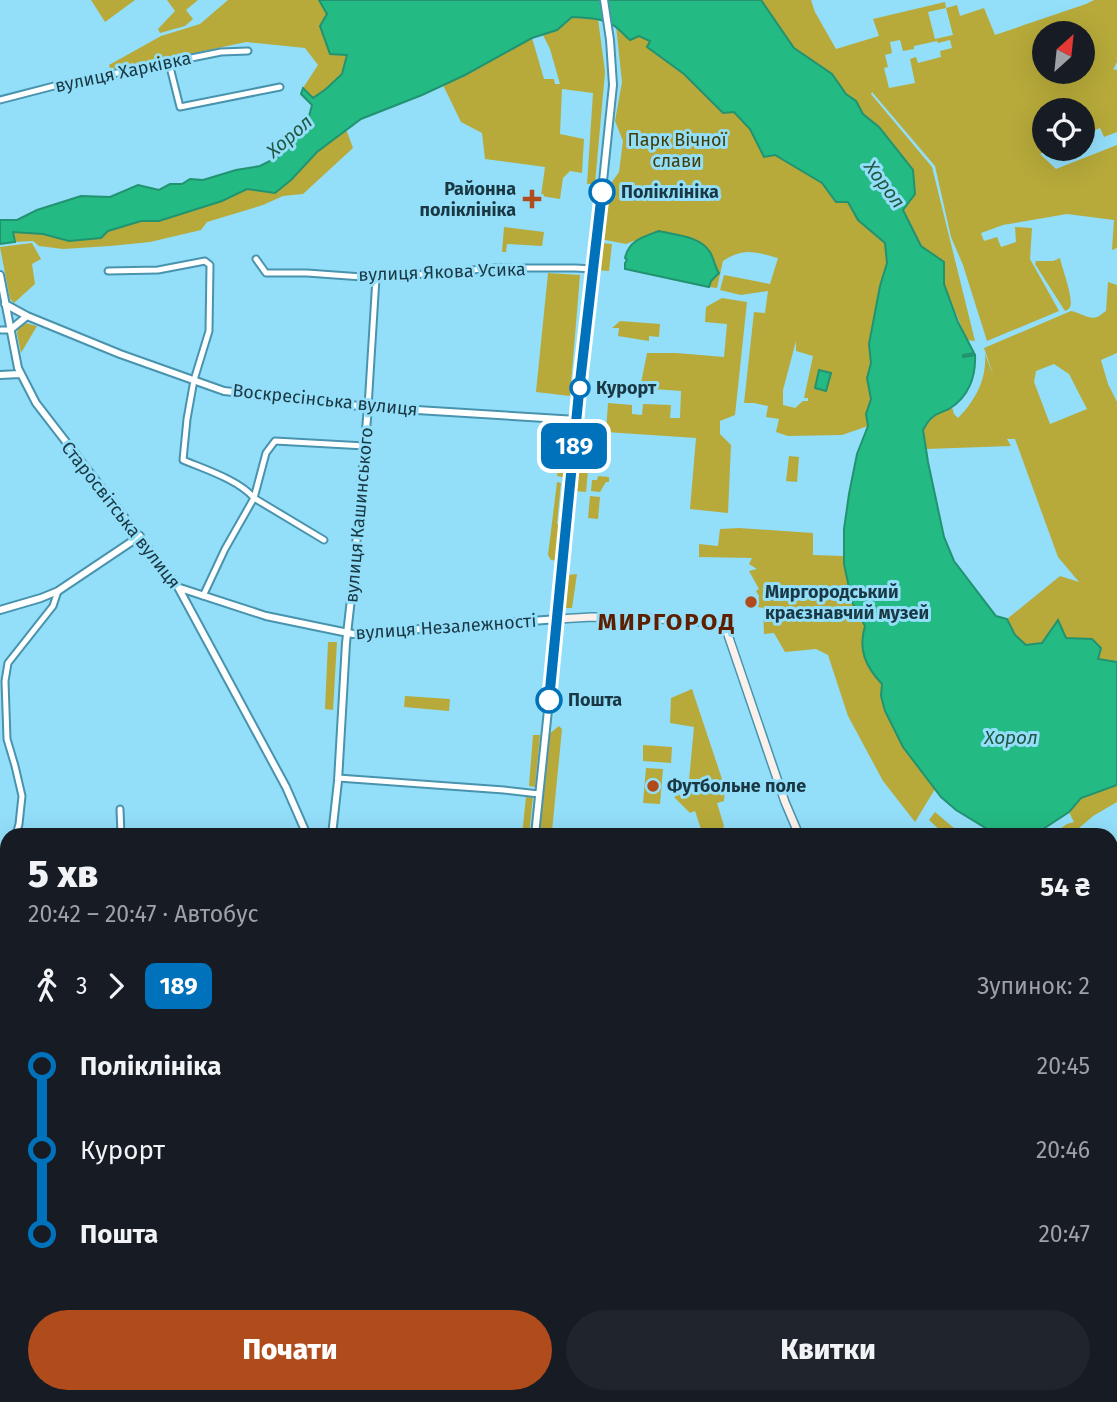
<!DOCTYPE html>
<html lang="uk">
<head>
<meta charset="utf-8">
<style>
  :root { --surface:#171b24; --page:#20242c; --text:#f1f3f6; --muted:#9ea1a6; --accent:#b04c1c }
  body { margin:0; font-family:"Fira Sans",sans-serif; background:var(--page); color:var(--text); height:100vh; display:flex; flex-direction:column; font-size:26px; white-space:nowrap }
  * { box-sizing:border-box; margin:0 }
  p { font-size:23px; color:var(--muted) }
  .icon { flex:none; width:38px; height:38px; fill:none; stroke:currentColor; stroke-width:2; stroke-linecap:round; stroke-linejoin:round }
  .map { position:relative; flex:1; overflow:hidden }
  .side { position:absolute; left:0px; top:828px; width:1118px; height:576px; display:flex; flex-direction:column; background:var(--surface); border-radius:21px 21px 0 0; box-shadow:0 7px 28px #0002 }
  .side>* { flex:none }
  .badge { padding:0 14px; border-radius:10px; font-size:24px; line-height:46px }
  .needle { width:46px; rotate:27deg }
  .tools { position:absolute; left:1032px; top:21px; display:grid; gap:14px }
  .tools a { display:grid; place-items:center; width:63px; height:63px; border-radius:50%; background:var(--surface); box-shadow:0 7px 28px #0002; font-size:35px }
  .map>.badge { position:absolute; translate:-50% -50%; box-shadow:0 0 0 4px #fff }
  .legs { display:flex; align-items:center; gap:10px; height:77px; padding:0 28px; font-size:23px }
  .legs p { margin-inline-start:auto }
  .summary { display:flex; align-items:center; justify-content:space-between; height:119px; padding:0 28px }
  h1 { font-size:38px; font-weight:800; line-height:52px }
  .cta { display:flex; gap:14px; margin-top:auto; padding:14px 28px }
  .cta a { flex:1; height:80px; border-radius:42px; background:var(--accent); color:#fff; font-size:28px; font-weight:800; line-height:80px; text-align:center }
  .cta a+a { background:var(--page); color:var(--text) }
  ul { padding:0 28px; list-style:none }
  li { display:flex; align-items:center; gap:24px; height:84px; font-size:26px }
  li i { display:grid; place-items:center; width:10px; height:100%; margin:0 9px; background:currentColor }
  li i::after { content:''; width:18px; height:18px; margin:-9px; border:5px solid; border-radius:50%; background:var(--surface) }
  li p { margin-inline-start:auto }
  li:first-child i { background:linear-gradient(#0000 50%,currentColor 0) }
  li:last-child i { background:linear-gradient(currentColor 50%,#0000 0) }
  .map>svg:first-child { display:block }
  .green { fill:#b7aa3a; fill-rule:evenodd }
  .water { fill:#24ba84; stroke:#219370; stroke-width:2 }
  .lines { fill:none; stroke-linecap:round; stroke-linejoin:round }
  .minor-casing { stroke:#4893ad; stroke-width:9 }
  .tertiary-casing { stroke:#4893ad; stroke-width:10 }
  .secondary-casing { stroke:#4893ad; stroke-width:10 }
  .minor { stroke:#fff; stroke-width:5 }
  .tertiary { stroke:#fff; stroke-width:6 }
  .secondary { stroke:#fcf0eb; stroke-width:7 }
  .line-1-casing { stroke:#fff; stroke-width:16 }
  .line-1 { stroke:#0072bc; stroke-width:10 }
  .stop-1-dot { fill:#fff; stroke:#0072bc; stroke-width:3.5 }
  .poi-dot { fill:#b04c1c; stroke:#93def9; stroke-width:2.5 }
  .labels { text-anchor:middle; stroke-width:6; stroke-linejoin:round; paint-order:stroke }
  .street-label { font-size:18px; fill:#193843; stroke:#93def9 }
  .park-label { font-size:18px; fill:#423c05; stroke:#93def9 }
  .poi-label { font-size:18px; font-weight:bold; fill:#193843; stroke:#93def9; text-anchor:start }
  .stop-label { font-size:18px; font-weight:bold; fill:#193843; stroke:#93def9; text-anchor:start }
  .water-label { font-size:19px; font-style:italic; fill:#225841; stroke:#93def9 }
  .district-label { font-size:24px; font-weight:bold; letter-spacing:2px; fill:#5e1f00; stroke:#93def9 }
</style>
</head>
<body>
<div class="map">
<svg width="1117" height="1402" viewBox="0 0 1117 1402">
  <rect width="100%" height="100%" fill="#93def9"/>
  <path class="green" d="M91,0H135L105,22Z
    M167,0H198L186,10L193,19L185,26L160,33L158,29L175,11Z
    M228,0H319L327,14L321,26L325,37L348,55L342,74L326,89L313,98L303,88L318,65L305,48L246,42L111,71L109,65L161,36L200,24Z
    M761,0H811L815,12L836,49L879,36L873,19L945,2L946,8L957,5L960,16L984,8L995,35L1086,4L1094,0H1117V62L1113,70L1116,69L1117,71V132L1104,137L1100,128L1083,135V110H1045V149H1052L1040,154L1056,169L1117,145V248L1112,250L1114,220L1067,214L1003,225L981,233L984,241L997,237L1001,247L1016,242L1015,227L1032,228L1030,259L1059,311L987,341L963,265L951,237L935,166L872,92L871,94L932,167L975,341L967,340L944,284V262L921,246L903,209L879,127L863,114L856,101L846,94L832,74L794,49ZM946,8L953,35L935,39L928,12ZM1045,33H1083V72H1045ZM900,40L903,51L914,49V46L937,41L938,43L950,40L952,48L940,51L941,57L918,63L916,57L910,59L915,83L889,88L884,68L888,67L885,55L892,53L890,42Z
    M572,17L598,19L605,72L595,184H587L593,93L562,89L560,134L584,139L582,173L570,171L563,178L560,199L541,196L545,167L485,159L482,133L461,122L443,85L465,75L532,38L544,79H554L555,84H560L550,49L543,35L557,30Z
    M616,26L622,34L638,36L651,41L647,47L684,74L723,113L734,112L750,129L764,157L775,155L822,183L836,202H848L858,220L885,243L887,263L880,286L869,344L871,363L867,378L871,399L866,414L868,426L842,435L788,436L776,432L779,419L766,417L768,406L754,403H744L754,312L765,313L768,291L741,295L720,290L724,275L770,284L778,258C755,252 744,247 723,261L717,288L709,287L711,281L718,273L715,262L694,239L659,231L626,244L600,239L605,192L619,172L623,141L615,121L622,82ZM796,341V351L813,356L804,398H808V401H803L795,408L783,405V390Z
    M346,129L353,148L303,194L283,196L263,205L207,222L201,230L150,242L110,246L63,249L39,246L33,241L15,242L12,232L43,234L69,241L101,238L108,231L141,221H159L222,201L247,189L275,193L291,180L317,152Z
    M504,227L544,232L542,246L507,244L506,252H502Z
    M32,243L41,259L32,264L35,284L14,303L10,299L0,247Z
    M600,243L612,244L609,271L597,270Z
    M1060,258C1062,268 1074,299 1070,307C1069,309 1067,310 1065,311L1035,264L1036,261H1053Z
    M548,273L580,275L570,396L536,392Z
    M1108,282L1117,285V353L1101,360L1108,384L1117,402V662L1098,659L1092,639H1066L1026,645L1015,635L1007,619L1060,576L1079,582L1058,557L1015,439H1007L1011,446L926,449L923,430L933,417L952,407L954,414L958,418C975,401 987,379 985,354L994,377L984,348L1071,311C1079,312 1089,320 1097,317C1100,316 1102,313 1106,311ZM1054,364L1069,374L1087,409L1050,424L1034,382L1036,371Z
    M722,298L747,302L735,415L720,421V434L731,445L728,513L690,509L696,438L606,432L608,403L632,405V414L642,415L643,404L671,405L670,418H680L681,391L640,388L647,353H676L724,357L727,324L705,322L706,307Z
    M620,321L660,324L659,337L649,336V341L618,336L619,328H612Z
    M25,323L37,326L21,353L17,333L19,326Z
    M562,424L571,426L573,431L567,478L557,476Z
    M582,427L592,429L586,492L575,491Z
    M789,456L799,457L797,482L786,481Z
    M598,476L609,477V482H606L600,492L591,491L592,480H597Z
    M557,482L561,483L557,524L562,525L560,561L551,560L548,555Z
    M590,496L600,497L598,519L588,518Z
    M739,528L813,533V555L844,556V564L852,602L866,626L862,637L873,674L882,684L881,696L903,747L935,789L915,822L883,781L848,716L828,655L816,649L785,652L774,633L764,634L763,608L758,607L759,596L756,591L759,589L749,571L757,569L749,564L752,558L699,557V544L718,546L720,529Z
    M577,574L572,608H563L568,575Z
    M328,642H337L333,710L325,709Z
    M692,689L725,788L724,801L717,803L724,826L719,835H703L695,811L690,813L674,797L688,791L694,727L670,723L671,698Z
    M405,696L450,699L449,711L404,707Z
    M559,726L562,729L552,831H540L549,734Z
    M533,735H540L535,787L529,786Z
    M643,745L672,747L671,763L643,761Z
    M646,768L663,769L660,804L643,803Z
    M1117,785V802L1093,816L1071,835H1051L1067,824L1074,822L1069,812L1081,798Z
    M526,797H533L529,835H522Z
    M935,812L962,835H945L929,820Z
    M0,966L7,968V1031L0,1030Z
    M7,1058V1081L3,1084V1101H7V1235L3,1234L0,1219V1064Z
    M590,1396L605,1398V1402H566V1397Z
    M190,1397L377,1396V1402H192Z"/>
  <path class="water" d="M319,0H761L794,48L832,74L846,94L856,101L863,114L879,127L913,170L915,194L903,210L921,246L944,262V284L958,322L974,353L963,355V357L975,355C976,376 969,397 949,409C944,411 938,413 934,416C929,419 926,425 923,430L928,462L944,537L954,561L996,616L1007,619L1015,635L1026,645L1042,643L1058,620L1066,638L1092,639L1101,648L1098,659L1117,662V785L1081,798L1069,812L1034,835H997L956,810L941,797L903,747L885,711L881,696L882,684C865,666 858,649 865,626L852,602L844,564V529L849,494L857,454L868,426L866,414L871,399L867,378L871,363L869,344L880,286L887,263L885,243L858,220L848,202H836L822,183L775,155L764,157L750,129L734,112L723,113L684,74L647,47L650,41L639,36L630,40C625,36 622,32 617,28C606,18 587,18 572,17L557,30L532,38L465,75L422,95L361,119L317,152L291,180L275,193L247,189L222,201L159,221H141L108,231L101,238L69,241L43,234L13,232L15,242L0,244V220H17L37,210L81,196L110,197L138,185L159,190L170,184H182L190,179L203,180L236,170L260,166L278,157L298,137L308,120L312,105L301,94L303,88L313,98L326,89L342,74L347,55L330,54L320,26L327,14Z
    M659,231C676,235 700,236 710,252C714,259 715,267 719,273L711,281L709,287L625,269V263L627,260L625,258C629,240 643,237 659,231Z
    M819,370L831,373L826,391L815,388Z
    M0,1030L7,1031V1058L0,1064Z"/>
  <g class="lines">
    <g class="minor-casing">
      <path id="minor" d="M169,63L180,107L280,87
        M0,100L58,85L221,52L248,51
        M256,259L266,273H307L376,278L496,268H575L594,269
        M108,271L158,270L205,261L210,265L209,331L194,380L187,419L183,460C204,469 239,480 254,498L324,540
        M1,330H10
        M368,407L376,278
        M203,596L225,549L254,498L266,453L275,441L365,446
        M338,778L504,790L539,794
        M120,809L121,835
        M16,835L19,824L22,796L15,766L7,739L5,681L8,663L53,606L58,591
        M0,876L2,875L7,861
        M1111,898L1117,902
        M0,962L7,964
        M1111,1040L1117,1032
        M1115,1209L1117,1212
        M0,1269H7
        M0,1333H7
        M973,1396L976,1402
        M120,1402L132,1396
        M648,1402V1396"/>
    </g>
    <g class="tertiary-casing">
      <path id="tertiary" d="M0,275L18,368L36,403L178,587L286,787L307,835
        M5,304L27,316L120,354L224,391L368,407L577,420
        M10,330L27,316
        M0,375L20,374
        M180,588L266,616L353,634L558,619
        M0,610L41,598L58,591L140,536
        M332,835L338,781L346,643L353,581L368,407
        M535,835L613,85L610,40L604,0
        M466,1402L467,1396"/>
    </g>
    <g class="secondary-casing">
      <path id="secondary" d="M558,619L592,617L643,618L721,623L726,629L785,802L799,835
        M1111,1105L1117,1109"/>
    </g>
    <use href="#minor" class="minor"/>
    <use href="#tertiary" class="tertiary"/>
    <use href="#secondary" class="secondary"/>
  </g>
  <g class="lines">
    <g class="line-1-casing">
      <path id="line-1" d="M549,700L580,382L602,192"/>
    </g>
    <use href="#line-1" class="line-1"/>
  </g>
  <g class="stop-1-dot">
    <circle cx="602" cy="192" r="12"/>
    <circle cx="580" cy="388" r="9"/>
    <circle cx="549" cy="700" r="12"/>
  </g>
  <g class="poi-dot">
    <path d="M528.5 188.5h7v7h7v7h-7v7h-7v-7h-7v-7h7z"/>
    <circle cx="751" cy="602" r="7"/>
    <circle cx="653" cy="786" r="7"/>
  </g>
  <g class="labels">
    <g class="street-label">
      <text transform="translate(123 72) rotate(-12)" y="6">вулиця Харківка</text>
      <text transform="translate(442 272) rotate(-2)" y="6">вулиця Якова Усика</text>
      <text transform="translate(325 400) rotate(6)" y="6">Воскресінська вулиця</text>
      <text transform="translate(121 515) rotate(52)" y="6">Старосвітська вулиця</text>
      <text transform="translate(359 515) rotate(-85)" y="6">вулиця Кашинського</text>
      <text transform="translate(446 627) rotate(-4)" y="6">вулиця Незалежності</text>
    </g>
    <g class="park-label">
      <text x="677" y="146">Парк Вічної<tspan x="677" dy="21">слави</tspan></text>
    </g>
    <g class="poi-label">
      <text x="516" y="195" text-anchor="end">Районна<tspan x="516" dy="21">поліклініка</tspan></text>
      <text x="765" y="598">Миргородський<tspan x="765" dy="21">краєзнавчий музей</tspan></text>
      <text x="667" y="792">Футбольне поле</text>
    </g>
    <g class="stop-label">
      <text x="621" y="198">Поліклініка</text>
      <text x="596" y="394">Курорт</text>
      <text x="568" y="706">Пошта</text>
    </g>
    <g class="water-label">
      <text transform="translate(289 136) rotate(-41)" y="7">Хорол</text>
      <text transform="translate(885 184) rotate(53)" y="7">Хорол</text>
      <text x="1011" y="744">Хорол</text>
    </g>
    <g class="district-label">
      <text x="667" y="630">МИРГОРОД</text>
    </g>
  </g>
</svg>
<div class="tools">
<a><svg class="needle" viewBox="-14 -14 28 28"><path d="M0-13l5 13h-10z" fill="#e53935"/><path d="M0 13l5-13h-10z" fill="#9ea1a6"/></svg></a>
<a><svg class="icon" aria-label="locate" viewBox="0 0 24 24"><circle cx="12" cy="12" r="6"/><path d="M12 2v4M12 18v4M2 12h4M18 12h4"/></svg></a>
</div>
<b class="badge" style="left:574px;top:446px;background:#0072bc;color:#fff">189</b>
<section class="side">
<div class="summary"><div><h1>5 хв</h1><p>20:42 – 20:47 · Автобус</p></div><b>54 ₴</b></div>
<div class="legs"><svg class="icon" aria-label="walk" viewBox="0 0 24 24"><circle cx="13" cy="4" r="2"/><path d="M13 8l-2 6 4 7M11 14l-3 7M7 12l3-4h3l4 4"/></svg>3<svg class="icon" aria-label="forward" viewBox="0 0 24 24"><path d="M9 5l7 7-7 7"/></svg><b class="badge" style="background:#0072bc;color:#fff">189</b><p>Зупинок: 2</p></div>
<ul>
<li><i style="color:#0072bc"></i><b>Поліклініка</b><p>20:45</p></li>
<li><i style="color:#0072bc"></i><span>Курорт</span><p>20:46</p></li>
<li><i style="color:#0072bc"></i><b>Пошта</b><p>20:47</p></li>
</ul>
<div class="cta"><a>Почати</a><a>Квитки</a></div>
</section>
</div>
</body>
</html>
